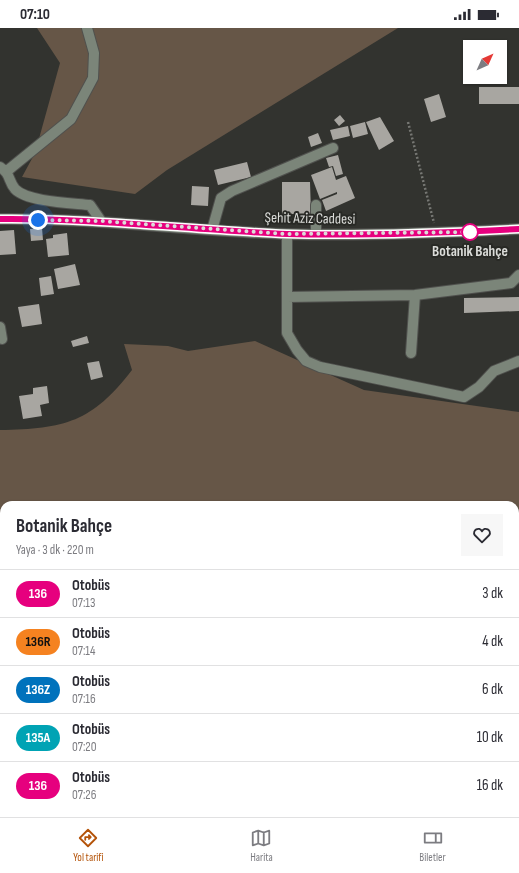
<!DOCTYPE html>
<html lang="tr">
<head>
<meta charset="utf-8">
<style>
  :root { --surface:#fff; --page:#f7f7f7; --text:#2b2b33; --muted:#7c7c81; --line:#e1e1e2; --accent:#b45309 }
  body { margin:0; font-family:"Sofia Sans Condensed",sans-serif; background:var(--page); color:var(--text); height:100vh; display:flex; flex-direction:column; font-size:15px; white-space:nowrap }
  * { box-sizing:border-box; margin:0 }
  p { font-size:13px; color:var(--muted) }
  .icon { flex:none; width:22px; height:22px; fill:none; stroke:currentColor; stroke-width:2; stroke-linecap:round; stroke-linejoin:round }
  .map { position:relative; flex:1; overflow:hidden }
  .sheet { position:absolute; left:0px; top:473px; width:519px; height:316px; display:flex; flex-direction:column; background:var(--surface); border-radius:12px 12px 0 0; box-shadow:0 1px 3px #0004 }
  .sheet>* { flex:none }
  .badge { padding:0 8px; border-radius:13px; font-size:14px; line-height:26px }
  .needle { width:26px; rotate:45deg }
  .controls { position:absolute; left:463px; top:12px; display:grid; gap:8px }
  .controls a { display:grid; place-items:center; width:44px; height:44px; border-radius:0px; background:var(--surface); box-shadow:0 1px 3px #0004; font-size:20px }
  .you { position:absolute; width:20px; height:20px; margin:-10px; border:3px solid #fff; border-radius:50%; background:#1a73e8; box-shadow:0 0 0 6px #1a73e833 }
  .map>.badge { position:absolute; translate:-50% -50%; box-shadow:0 0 0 2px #fff }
  .round { display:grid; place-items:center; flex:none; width:42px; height:42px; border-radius:0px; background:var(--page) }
  .head { display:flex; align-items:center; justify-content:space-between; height:68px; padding:0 16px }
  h1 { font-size:19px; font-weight:700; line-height:30px }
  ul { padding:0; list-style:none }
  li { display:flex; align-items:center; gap:12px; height:48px; padding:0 16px; border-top:1px solid var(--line) }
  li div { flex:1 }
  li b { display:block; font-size:15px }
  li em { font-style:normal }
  li .badge { min-width:44px; font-weight:700; text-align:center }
  .status { display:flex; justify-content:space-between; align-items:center; height:28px; padding:0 20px; background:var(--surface); direction:ltr }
  .status svg { height:11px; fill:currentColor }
  .dock { display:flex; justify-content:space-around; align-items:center; height:56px; border-top:1px solid var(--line); background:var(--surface); font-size:11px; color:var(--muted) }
  .dock a { display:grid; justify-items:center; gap:2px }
  .dock .current { color:var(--accent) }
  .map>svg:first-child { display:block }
  .green { fill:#665647; fill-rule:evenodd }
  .building { fill:#a8a6a1 }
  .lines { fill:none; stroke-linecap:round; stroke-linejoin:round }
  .minor-casing { stroke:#50514e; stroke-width:12 }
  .path { stroke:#767773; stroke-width:2.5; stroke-dasharray:2 2; stroke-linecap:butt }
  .minor { stroke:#7b8579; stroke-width:10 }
  .line-casing { stroke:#fff; stroke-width:9 }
  .line { stroke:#e6007e; stroke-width:6 }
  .walk { stroke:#dbdcd9; stroke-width:4; stroke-dasharray:0 7.2 }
  .stop-dot { fill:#fff; stroke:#e6007e; stroke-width:2 }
  .labels { text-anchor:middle; stroke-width:4; stroke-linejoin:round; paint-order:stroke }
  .street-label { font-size:15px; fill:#dbdcd9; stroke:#282925 }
  .stop-label { font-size:15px; font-weight:bold; fill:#dbdcd9; stroke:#282925 }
</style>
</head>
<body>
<div class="status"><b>07:10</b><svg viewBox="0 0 49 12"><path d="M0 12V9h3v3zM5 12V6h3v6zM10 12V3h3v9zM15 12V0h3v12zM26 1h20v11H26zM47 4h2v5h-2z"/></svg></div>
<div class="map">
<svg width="519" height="789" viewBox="0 0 519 789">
  <rect width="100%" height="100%" fill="#32332f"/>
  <path class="green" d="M37,0H398L167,142L135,166L22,149L35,125L60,35Z
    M255,313L364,362L519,384V789H0V402C65,401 92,394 132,342L124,316L168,318L188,323ZM4,477H515V785H4Z"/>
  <path class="building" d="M479,59H519V76H479Z
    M439,66L446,89L431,94L424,71Z
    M340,87L345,93L339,98L334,92Z
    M380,89L394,113L379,122L366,94Z
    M365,94L368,106L353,110L350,98Z
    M348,98L350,108L333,112L330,102Z
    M318,105L322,115L311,119L308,109Z
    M338,127L343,146L336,148L333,138L329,139L326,130Z
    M247,134L251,149L218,157L214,142Z
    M332,139L336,152L346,148L355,170L326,183L322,172L337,166V164L320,171L311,147Z
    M282,154H310L311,186H282Z
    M192,158L209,159L208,178L191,177Z
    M42,200L43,212L31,213L30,201Z
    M14,202L16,226L0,227V203Z
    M67,205L69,227L48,229L46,211L53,210V207Z
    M75,236L80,257L58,261L54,241Z
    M51,248L54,266L41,268L39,250Z
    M519,269V283L464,285V270Z
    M39,276L42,296L22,299L18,279Z
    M87,308L89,315L73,319L71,313Z
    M99,333L103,349L91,352L87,335Z
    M47,358L49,375L40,377L42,388L23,391L19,368L33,366V360Z"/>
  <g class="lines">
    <g class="minor-casing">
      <path id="minor" d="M0,139C11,146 8,153 15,161C27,174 73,175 90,177L101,193
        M7,143L71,91L93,50L94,25L87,0
        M316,177V206
        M0,191C96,190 191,203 287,206C364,208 442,205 519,201
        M212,202L221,170L232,163L333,120
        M287,206V305L297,322L306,333L320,339L464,369L479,359L494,343L519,333
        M287,269L415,267L511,255L519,247
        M0,299L2,311
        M411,325L415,267"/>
    </g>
    <path class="path" d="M408,94L434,195"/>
    <use href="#minor" class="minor"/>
  </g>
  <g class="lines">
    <g class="line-casing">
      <path id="line" d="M0,191C96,190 191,202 287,206C364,208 442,205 519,201"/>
    </g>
    <use href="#line" class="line"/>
    <path class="walk" d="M38,192L101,193L287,206L470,204"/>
  </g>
  <circle class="stop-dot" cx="470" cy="204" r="8"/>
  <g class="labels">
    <g class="street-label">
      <text transform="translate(310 190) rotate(1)" y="5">Şehit Aziz Caddesi</text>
    </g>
    <g class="stop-label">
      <text x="470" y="228">Botanik Bahçe</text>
    </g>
  </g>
</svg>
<div class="controls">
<a><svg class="needle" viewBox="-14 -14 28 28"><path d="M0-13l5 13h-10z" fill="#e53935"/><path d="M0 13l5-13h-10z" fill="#7c7c81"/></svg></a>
</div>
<div class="you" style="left:38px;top:192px"></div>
<section class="sheet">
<div class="head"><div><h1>Botanik Bahçe</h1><p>Yaya · 3 dk · 220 m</p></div><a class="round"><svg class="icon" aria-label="heart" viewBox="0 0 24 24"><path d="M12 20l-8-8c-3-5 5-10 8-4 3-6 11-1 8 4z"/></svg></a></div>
<ul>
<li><span class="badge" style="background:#e6007e;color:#fff">136</span><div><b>Otobüs</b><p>07:13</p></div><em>3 dk</em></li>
<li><span class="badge" style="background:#f58220;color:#111">136R</span><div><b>Otobüs</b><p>07:14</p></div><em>4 dk</em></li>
<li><span class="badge" style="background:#0072bc;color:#fff">136Z</span><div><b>Otobüs</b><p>07:16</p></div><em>6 dk</em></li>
<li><span class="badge" style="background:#00a3b4;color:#fff">135A</span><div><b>Otobüs</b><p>07:20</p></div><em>10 dk</em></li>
<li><span class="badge" style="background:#e6007e;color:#fff">136</span><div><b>Otobüs</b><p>07:26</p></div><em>16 dk</em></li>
</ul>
</section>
</div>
<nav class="dock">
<a class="current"><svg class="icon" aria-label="directions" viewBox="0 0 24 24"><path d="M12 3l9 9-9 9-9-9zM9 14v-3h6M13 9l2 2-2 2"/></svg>Yol tarifi</a>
<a><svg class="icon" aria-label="map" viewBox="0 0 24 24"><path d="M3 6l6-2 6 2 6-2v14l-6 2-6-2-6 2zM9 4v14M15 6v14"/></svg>Harita</a>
<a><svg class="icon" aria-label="tickets" viewBox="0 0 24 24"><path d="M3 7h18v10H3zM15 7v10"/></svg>Biletler</a>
</nav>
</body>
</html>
